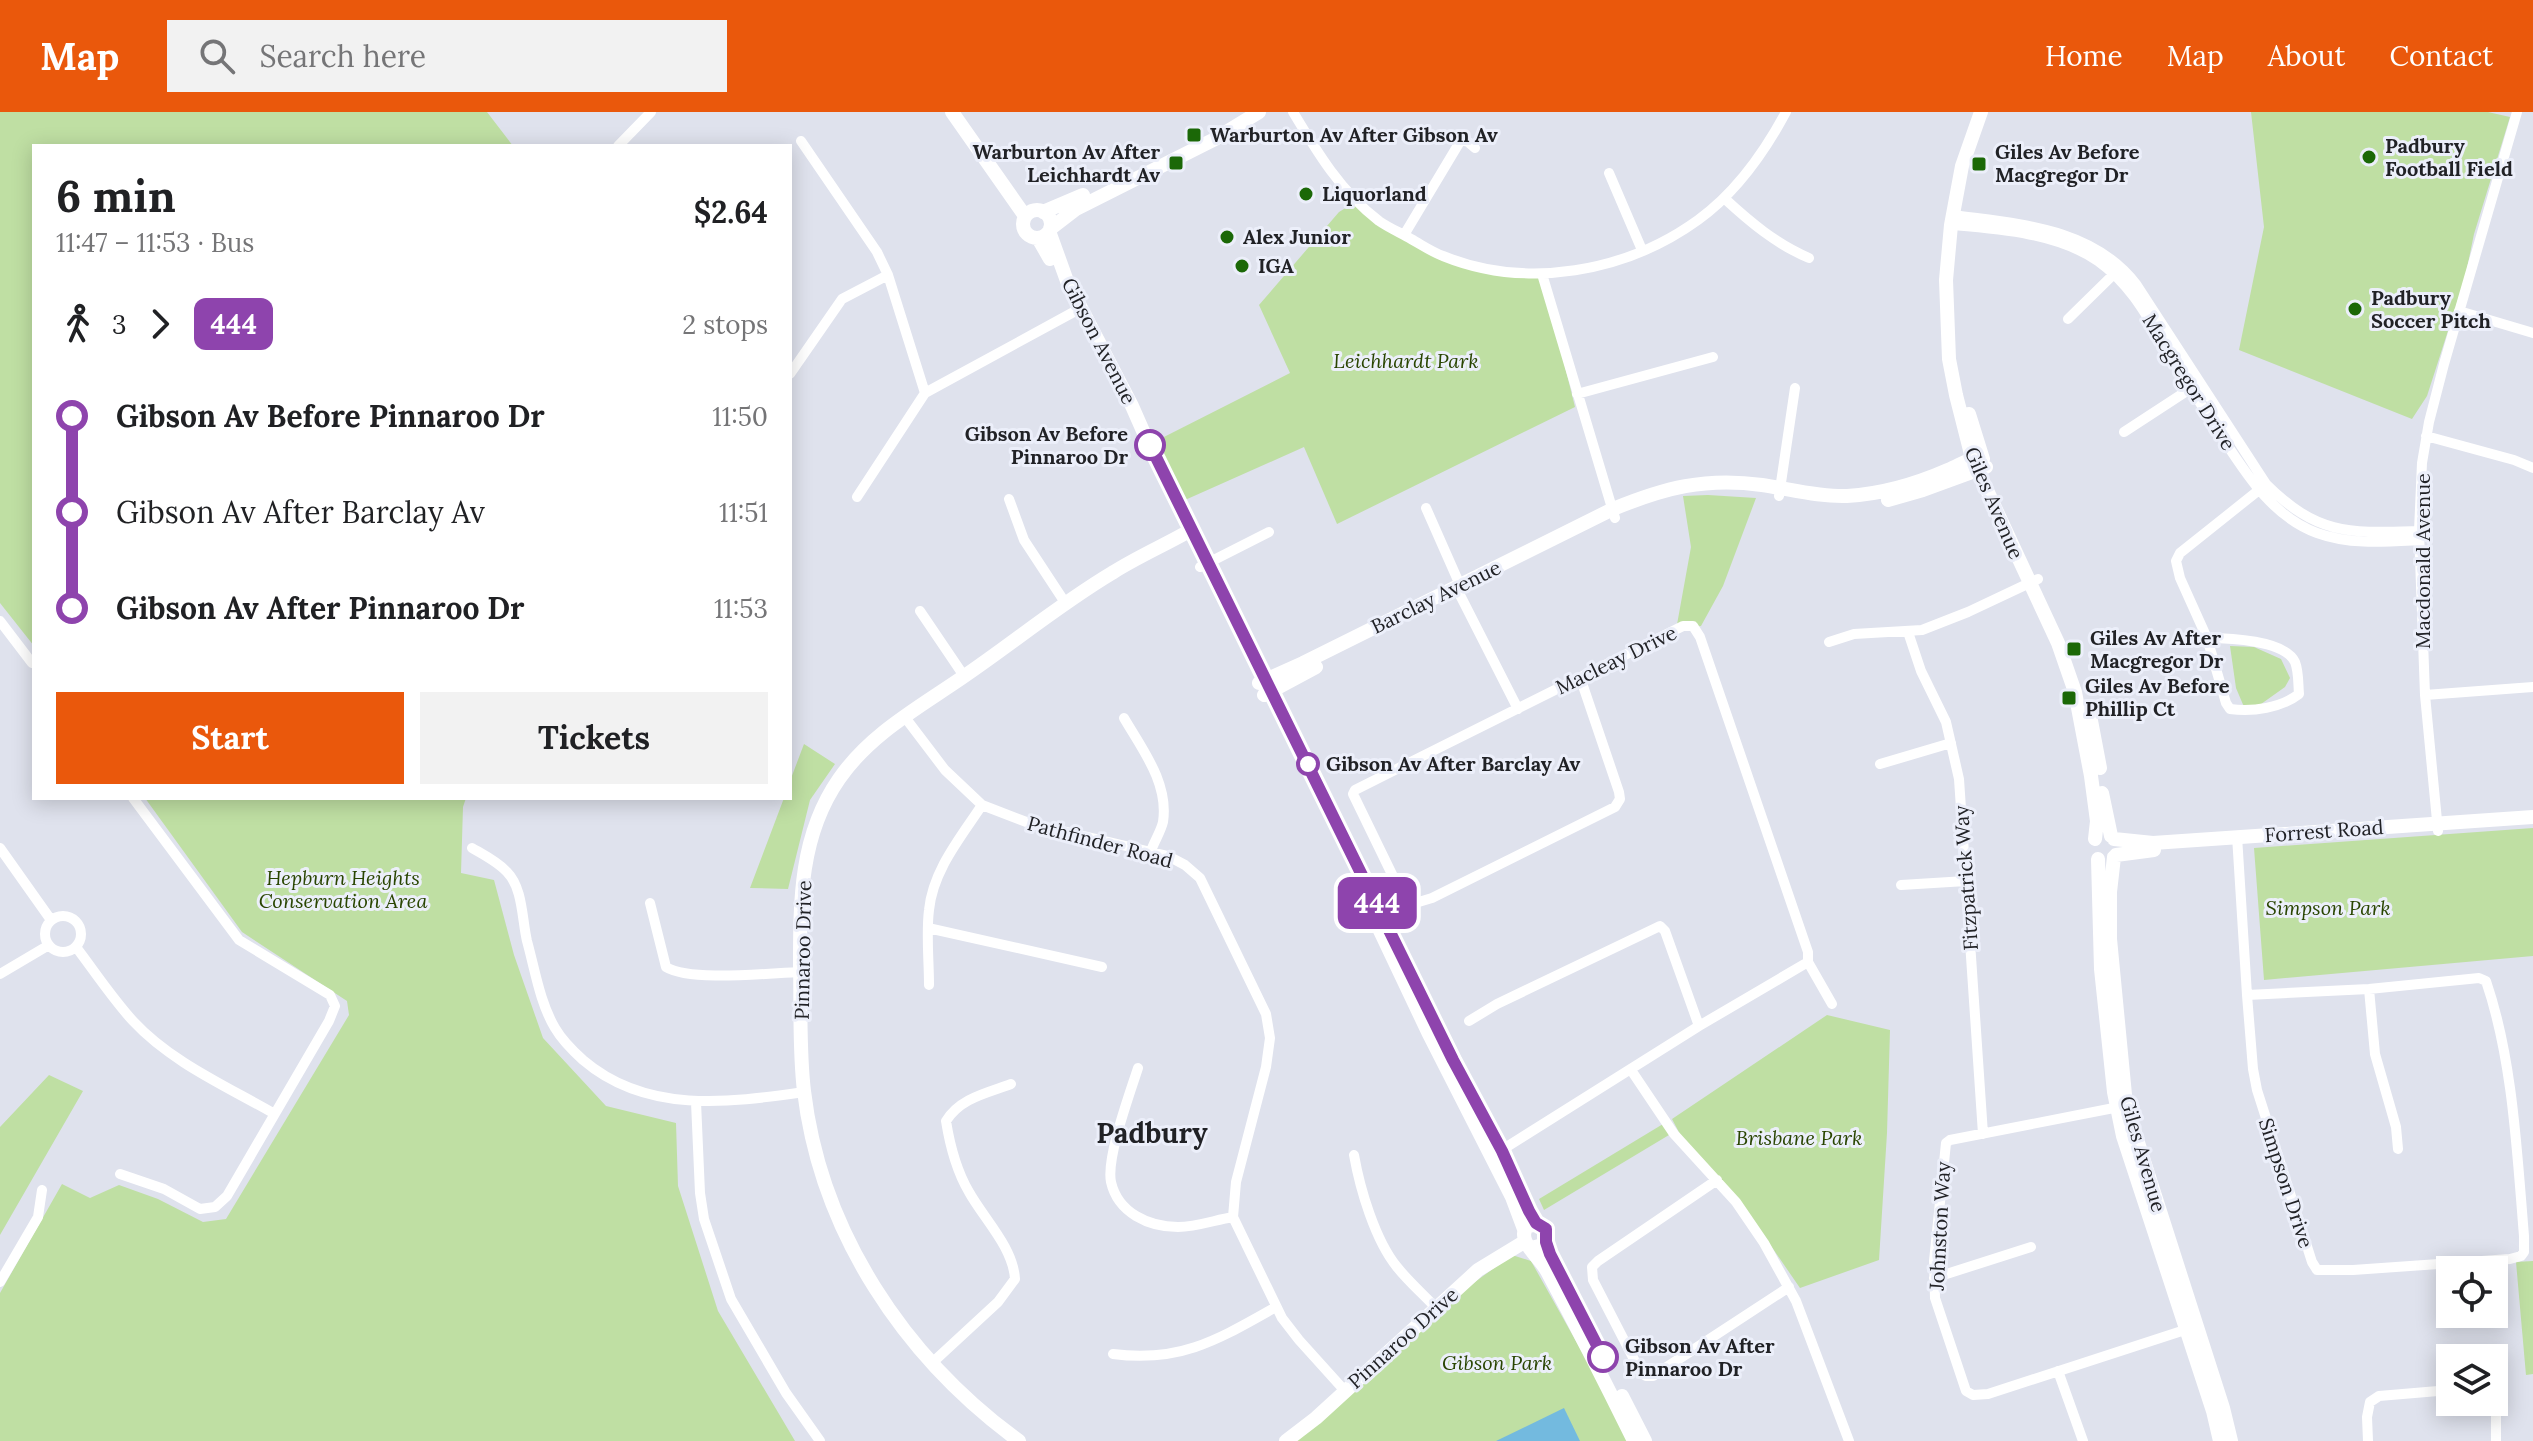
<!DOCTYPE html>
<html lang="en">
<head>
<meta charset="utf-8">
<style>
  :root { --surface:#fff; --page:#f2f2f2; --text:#202124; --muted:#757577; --accent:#ea580c }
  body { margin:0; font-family:Lora,serif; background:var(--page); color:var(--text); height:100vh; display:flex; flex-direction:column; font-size:30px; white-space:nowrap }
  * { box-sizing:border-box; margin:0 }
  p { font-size:26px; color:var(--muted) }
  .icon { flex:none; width:44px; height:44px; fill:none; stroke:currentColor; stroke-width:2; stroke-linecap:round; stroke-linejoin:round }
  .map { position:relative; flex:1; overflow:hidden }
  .sheet { position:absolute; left:32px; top:32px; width:760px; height:656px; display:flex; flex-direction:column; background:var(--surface); border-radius:0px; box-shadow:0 4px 20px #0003 }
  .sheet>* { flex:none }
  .badge { padding:0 16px; border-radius:12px; font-size:28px; line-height:52px }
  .fabs { position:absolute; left:2436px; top:1144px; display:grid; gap:16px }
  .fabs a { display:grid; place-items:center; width:72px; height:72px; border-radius:0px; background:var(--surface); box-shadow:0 4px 20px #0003; font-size:40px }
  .map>.badge { position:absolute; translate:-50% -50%; box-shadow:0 0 0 4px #fff }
  .legs { display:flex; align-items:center; gap:12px; height:88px; padding:0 24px; font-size:26px }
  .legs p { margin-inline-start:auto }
  .head { display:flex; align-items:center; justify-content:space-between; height:136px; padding:0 24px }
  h1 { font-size:44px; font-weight:700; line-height:60px }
  .cta { display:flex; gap:16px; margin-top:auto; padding:16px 24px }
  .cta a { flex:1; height:92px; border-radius:0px; background:var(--accent); color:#fff; font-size:32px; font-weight:700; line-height:92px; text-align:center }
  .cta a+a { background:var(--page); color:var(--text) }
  ul { padding:0 24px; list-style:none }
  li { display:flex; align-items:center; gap:28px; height:96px; font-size:30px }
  li i { display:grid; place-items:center; width:12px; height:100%; margin:0 10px; background:currentColor }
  li i::after { content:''; width:20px; height:20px; margin:-10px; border:6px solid; border-radius:50%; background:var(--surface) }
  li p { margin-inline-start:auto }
  li:first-child i { background:linear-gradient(#0000 50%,currentColor 0) }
  li:last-child i { background:linear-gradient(currentColor 50%,#0000 0) }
  header { display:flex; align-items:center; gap:48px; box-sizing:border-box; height:112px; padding:0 40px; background:var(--accent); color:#fff }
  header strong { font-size:38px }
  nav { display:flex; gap:44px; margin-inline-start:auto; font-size:28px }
  .search { width:560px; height:72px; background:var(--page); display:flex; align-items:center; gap:20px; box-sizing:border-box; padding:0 28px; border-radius:0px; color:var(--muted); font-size:30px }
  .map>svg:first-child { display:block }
  .green { fill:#bfdfa3 }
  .water { fill:#73badf }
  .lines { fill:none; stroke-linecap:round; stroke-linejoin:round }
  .street { stroke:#fff; stroke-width:10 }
  .secondary { stroke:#fff; stroke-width:14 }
  .line-1-casing { stroke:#fff; stroke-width:18 }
  .line-1 { stroke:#8e44ad; stroke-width:12 }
  .poi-dot { fill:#1b6807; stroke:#eceffa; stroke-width:3 }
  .stop-1-dot { fill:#fff; stroke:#8e44ad; stroke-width:4 }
  .labels { text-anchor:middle; stroke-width:6; stroke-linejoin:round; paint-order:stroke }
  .poi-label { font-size:20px; font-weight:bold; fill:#212226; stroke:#eceffa; text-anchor:start }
  .street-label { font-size:20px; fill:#212226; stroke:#eceffa }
  .park-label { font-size:20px; font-style:italic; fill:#294501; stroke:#eceffa }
  .stop-label { font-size:20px; font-weight:bold; fill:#212226; stroke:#eceffa; text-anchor:start }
  .district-label { font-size:28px; font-weight:bold; fill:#212226; stroke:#eceffa }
</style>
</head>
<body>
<header>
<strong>Map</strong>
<div class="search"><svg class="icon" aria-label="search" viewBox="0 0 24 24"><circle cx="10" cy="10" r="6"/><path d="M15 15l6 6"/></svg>Search here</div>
<nav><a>Home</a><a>Map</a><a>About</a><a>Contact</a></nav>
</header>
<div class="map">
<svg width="2533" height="1329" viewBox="0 0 2533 1329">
  <rect width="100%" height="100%" fill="#dfe2ed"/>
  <path class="green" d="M0,0H487L513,34H34V534L0,491Z
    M2251,0H2488L2510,5L2474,122L2465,166L2427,284L2412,307L2239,238L2264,115Z
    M1357,89L1423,133L1474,153L1542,162L1575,295L1337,412L1304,335L1185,388L1156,329L1290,261L1259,193L1339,100Z
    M1708,383L1756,386L1723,474L1701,514L1676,518L1691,435L1683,384Z
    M2230,534L2254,535L2281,547L2290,566L2285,575L2247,602L2236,576Z
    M804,632L835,652L810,688L788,777L750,776L784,686H790V669Z
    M145,686H466L463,695L461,761L494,768L514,843L543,926L606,994L676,1011L678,1074L718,1199L795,1329H0V1181L62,1072L90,1086L119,1073L158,1087L203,1110L226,1107L349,903L347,889L242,820Z
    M2533,716V844L2264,868L2254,736Z
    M1827,903L1890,918L1887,1021L1879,1148L1800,1176L1740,1089L1690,1041L1672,1007Z
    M49,963L83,979L0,1123V1015Z
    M1663,1012L1669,1023L1544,1098L1539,1087Z
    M1512,1143L1531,1149L1632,1329H1290L1461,1180Z
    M2533,1149V1262L2526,1263L2516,1150Z"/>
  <path class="water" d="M1564,1296L1580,1329H1496Z"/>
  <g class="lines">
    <path class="street" d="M1293,0C1317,40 1341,80 1379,109C1389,116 1401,121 1411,127C1422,133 1432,140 1443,144C1527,178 1626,160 1698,108C1737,80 1764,41 1786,0
      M801,29L877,140L888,163L925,281
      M618,34L651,0
      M1609,61L1642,138
      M1724,86C1750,110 1776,132 1809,146
      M1953,103C2018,112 2092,115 2136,172L2266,372C2318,424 2350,421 2419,419
      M1951,113C1999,117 2057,121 2098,149C2129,171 2146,202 2165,234C2183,264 2201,293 2220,322C2245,360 2271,404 2317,421C2350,433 2384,430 2419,428
      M1404,123L1461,28L1468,30L1475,36
      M1542,162L1615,406
      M2459,199L2533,221
      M2068,207L2118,158
      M790,262L842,187L888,163
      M1577,282L1713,245
      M2124,320L2196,273
      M2426,324L2514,348L2533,356
      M1779,384L1795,276
      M857,385L925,281L1081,196
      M1009,387L1024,428L1066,492
      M1426,396L1460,473V483L1518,597
      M1200,455L1269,420
      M920,499L964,564
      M0,509L32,551
      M1908,520L1921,559L1946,610L1959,667L1983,1022
      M2207,526C2228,526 2285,528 2295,550C2299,560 2298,572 2299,582C2281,596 2253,600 2230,597L2226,591L2207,526L2180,466L2176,449L2180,441L2264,374
      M1829,530L1854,522L1922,518L1968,500L2038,467
      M2425,583L2533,575
      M904,604L945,658L982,693L1029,711L1168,744L1185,753L1200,766L1266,902L1270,926L1266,955L1236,1070L1233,1105L1282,1206L1299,1228L1345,1279
      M1124,606C1142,637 1169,671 1163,710C1161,719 1154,730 1151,739
      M1880,652L1951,631
      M2438,719L2425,583L2419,419L2422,351L2429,310L2444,252L2517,0
      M2237,724L2247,883L2369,877L2479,866L2486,869C2513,948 2517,1041 2524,1124V1140L2521,1144L2510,1147L2353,1158H2317L2312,1150L2257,978L2253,957L2247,883
      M0,736L51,808
      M472,736C484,743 498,750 507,760C523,776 522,808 527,829C535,858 540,891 555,916C562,928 573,939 583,948C646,1002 728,991 804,980
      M1901,773L1966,769
      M650,791L666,855C690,870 769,861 800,860
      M45 822a18 18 0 1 1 36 0a18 18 0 1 1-36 0Z
      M928,816L1102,855
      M76,835C95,860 112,886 133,909C171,950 226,974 273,1001
      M1808,850L1832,892
      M0,862L49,833
      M929,873C929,848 926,822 929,798C933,758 961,725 982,693
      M2369,877L2375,942L2396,1015L2398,1037
      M1469,909L1497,892L1660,814L1665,819L1699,914
      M1138,956C1130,981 1106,1046 1111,1070C1118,1101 1149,1115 1178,1115C1196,1115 1215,1108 1233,1105
      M1631,958L1674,1022L1736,1090L1764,1131L1796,1189L1849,1329
      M696,990L700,1081L704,1107L731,1187L786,1281L820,1329
      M2124,994L1950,1028L1946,1031L1934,1149L1935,1186L1966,1279L1973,1283L1988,1282L2191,1216
      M1497,1041L1699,914L1808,850V840L1700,525L1693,514H1683L1671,520C1565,573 1460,625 1355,678L1353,682L1404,787L1412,792L1432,786L1615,695L1620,687L1619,680L1580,565
      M1354,1043C1360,1077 1375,1128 1397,1155C1409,1170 1424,1183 1437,1197
      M120,1062L164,1077L200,1097L215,1095L227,1084L329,909L335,894L330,883L239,828L133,686
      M1717,1068L1598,1149L1592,1155L1593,1168L1641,1261L1646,1264H1653L1789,1175
      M1934,1166L2031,1135
      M0,1170L38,1105L42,1078
      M1113,1242C1181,1251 1219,1227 1276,1195
      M932,1251L998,1190L1015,1167C1013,1135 984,1107 969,1080C956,1058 950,1034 946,1009C960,986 987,981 1011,972
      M2058,1259L2083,1329
      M2492,1290L2496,1299V1329
      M2368,1329L2367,1305L2370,1290L2379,1284L2450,1278"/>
    <path class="secondary" d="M952,0L1025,104
      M1981,0L1962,54L1951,113L1946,168L1949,247L1956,283L1972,346L2058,531L2075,580L2091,664L2097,709L2095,727
      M1023 112a14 14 0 1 1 28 0a14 14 0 1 1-28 0Z
      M1043,100L1083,83
      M1050,117L1076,97L1215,27L1259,0
      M1049,119L1067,169L1132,294L1158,353L1536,1111
      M1038,126L1050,147
      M1969,302L1983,347
      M1888,388L1923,378L1986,355
      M1259,571L1303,551L1613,397C1664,376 1705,365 1762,373C1790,377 1819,385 1847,384C1882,382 1916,372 1948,358C1959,353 1970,347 1981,343
      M1264,583L1316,555
      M2089,598L2100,656
      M2102,681L2111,724
      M2114,727L2153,731L2533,705
      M2116,743L2154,738
      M2114,745L2110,780V827L2126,993L2223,1296L2231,1329
      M2098,747L2101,857L2114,980L2123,1024L2213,1299L2220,1329
      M1356,768L1428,920L1512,1085L1524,1117
      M1546,1130L1550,1142L1584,1209
      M1531,1136L1543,1133C1550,1125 1549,1117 1540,1112L1527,1114C1516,1129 1538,1143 1547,1159C1577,1215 1606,1272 1634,1329
      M1622,1284L1645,1329
      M1019,1329C905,1246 821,1121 804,979C799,938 801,895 800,853C800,788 800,723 839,667C870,622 918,596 963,565C1013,531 1060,492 1112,461C1137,445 1165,433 1191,418
      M1286,1329L1316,1306L1478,1158L1524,1130"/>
  </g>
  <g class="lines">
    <g class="line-1-casing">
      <path id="line-1" d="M1150,333L1453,948L1502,1039L1529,1099L1536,1111L1546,1117V1130L1550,1142L1603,1245"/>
    </g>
    <use href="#line-1" class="line-1"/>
  </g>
  <g class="poi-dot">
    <rect x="1186" y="15" width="16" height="16" rx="4"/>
    <circle cx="2369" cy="45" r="8"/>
    <rect x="1168" y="43" width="16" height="16" rx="4"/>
    <rect x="1971" y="44" width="16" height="16" rx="4"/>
    <circle cx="1306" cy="82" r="8"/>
    <circle cx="1227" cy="125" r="8"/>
    <circle cx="1242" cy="154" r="8"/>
    <circle cx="2355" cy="197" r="8"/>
    <rect x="2066" y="529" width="16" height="16" rx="4"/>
    <rect x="2061" y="578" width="16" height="16" rx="4"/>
  </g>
  <g class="stop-1-dot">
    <circle cx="1150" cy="333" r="14"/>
    <circle cx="1308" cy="652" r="10"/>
    <circle cx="1603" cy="1245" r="14"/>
  </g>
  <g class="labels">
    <g class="poi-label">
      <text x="1210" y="30">Warburton Av After Gibson Av</text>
      <text x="2385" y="41">Padbury<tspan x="2385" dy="23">Football Field</tspan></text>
      <text x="1160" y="47" text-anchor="end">Warburton Av After<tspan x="1160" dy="23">Leichhardt Av</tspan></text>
      <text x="1995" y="47">Giles Av Before<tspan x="1995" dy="23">Macgregor Dr</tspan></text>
      <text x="1322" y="89">Liquorland</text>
      <text x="1243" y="132">Alex Junior</text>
      <text x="1258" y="161">IGA</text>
      <text x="2371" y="193">Padbury<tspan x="2371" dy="23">Soccer Pitch</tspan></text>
      <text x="2090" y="533">Giles Av After<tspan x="2090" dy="23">Macgregor Dr</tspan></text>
      <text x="2085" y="581">Giles Av Before<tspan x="2085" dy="23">Phillip Ct</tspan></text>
    </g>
    <g class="street-label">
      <text transform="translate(1099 229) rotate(63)" y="7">Gibson Avenue</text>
      <text transform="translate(2189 270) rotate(58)" y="7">Macgregor Drive</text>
      <text transform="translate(1994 391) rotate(67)" y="7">Giles Avenue</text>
      <text transform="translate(2423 449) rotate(-90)" y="7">Macdonald Avenue</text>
      <text transform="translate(1436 485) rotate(-26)" y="7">Barclay Avenue</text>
      <text transform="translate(1616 548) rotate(-26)" y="7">Macleay Drive</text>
      <text transform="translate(2324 719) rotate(-4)" y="7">Forrest Road</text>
      <text transform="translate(1100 730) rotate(15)" y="7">Pathfinder Road</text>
      <text transform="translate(1966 766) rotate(-94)" y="7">Fitzpatrick Way</text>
      <text transform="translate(803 838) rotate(-89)" y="7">Pinnaroo Drive</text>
      <text transform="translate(2143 1042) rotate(74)" y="7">Giles Avenue</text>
      <text transform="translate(2286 1071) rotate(72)" y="7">Simpson Drive</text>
      <text transform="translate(1940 1114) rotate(-87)" y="7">Johnston Way</text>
      <text transform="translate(1403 1226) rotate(-42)" y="7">Pinnaroo Drive</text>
    </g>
    <g class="park-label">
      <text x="1406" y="256">Leichhardt Park</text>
      <text x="343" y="773">Hepburn Heights<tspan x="343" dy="23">Conservation Area</tspan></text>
      <text x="2328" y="803">Simpson Park</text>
      <text x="1799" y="1033">Brisbane Park</text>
      <text x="1497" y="1258">Gibson Park</text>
    </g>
    <g class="stop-label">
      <text x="1128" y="329" text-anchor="end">Gibson Av Before<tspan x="1128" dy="23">Pinnaroo Dr</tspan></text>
      <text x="1326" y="659">Gibson Av After Barclay Av</text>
      <text x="1625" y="1241">Gibson Av After<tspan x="1625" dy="23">Pinnaroo Dr</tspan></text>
    </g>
    <g class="district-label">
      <text x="1152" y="1031">Padbury</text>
    </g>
  </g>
</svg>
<div class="fabs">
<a><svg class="icon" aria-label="locate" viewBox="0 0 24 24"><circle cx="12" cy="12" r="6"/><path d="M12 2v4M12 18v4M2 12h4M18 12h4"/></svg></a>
<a><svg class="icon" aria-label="layers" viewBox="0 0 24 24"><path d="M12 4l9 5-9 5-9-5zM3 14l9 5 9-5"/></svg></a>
</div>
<b class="badge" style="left:1377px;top:791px;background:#8e44ad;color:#fff">444</b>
<section class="sheet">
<div class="head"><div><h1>6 min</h1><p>11:47 – 11:53 · Bus</p></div><b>$2.64</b></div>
<div class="legs"><svg class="icon" aria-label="walk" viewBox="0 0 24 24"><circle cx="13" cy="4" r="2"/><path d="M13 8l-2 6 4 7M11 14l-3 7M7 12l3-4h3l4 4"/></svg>3<svg class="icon" aria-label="forward" viewBox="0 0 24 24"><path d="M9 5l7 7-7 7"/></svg><b class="badge" style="background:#8e44ad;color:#fff">444</b><p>2 stops</p></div>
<ul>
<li><i style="color:#8e44ad"></i><b>Gibson Av Before Pinnaroo Dr</b><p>11:50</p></li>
<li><i style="color:#8e44ad"></i><span>Gibson Av After Barclay Av</span><p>11:51</p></li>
<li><i style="color:#8e44ad"></i><b>Gibson Av After Pinnaroo Dr</b><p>11:53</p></li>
</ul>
<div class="cta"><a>Start</a><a>Tickets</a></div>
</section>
</div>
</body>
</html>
